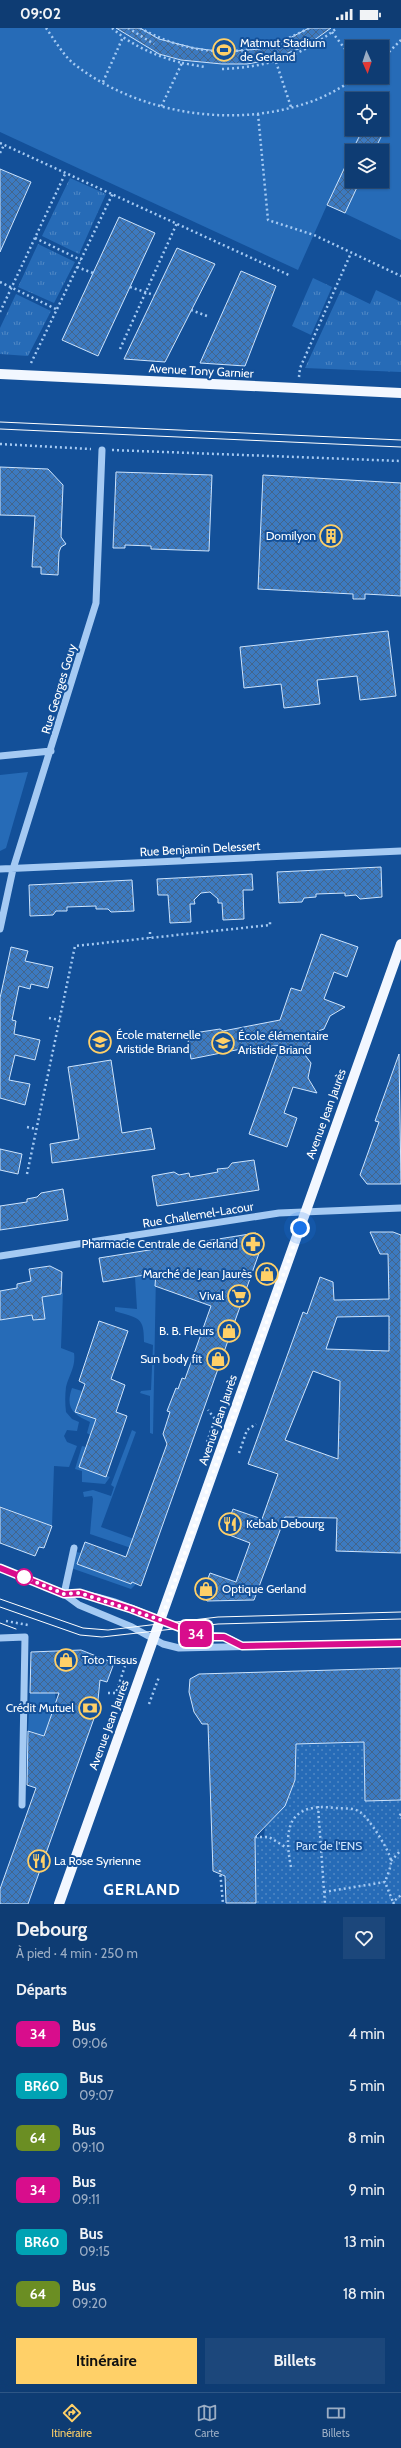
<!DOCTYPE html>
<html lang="fr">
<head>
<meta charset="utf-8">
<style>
  :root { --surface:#0e3c73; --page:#1c477b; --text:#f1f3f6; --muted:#9badc4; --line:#2e5685; --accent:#ffd068 }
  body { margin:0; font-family:Cabin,sans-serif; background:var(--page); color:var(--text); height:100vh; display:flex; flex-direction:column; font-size:15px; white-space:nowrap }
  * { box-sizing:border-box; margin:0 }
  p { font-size:13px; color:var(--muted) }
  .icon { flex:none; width:22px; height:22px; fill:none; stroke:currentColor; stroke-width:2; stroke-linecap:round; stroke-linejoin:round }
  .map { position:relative; height:1876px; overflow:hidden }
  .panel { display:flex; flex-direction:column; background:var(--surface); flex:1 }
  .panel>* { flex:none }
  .badge { padding:0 8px; border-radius:6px; font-size:14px; line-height:26px }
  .needle { width:26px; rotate:177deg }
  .tools { position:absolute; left:345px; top:12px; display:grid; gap:8px }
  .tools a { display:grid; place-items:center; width:44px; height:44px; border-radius:0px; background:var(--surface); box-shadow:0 1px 3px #0004,0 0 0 1px var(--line); font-size:20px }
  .you { position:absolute; width:20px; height:20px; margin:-10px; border:3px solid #fff; border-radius:50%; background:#1a73e8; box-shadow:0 0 0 6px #1a73e833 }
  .map>.badge { position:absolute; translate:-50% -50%; box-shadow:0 0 0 2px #fff }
  h2 { padding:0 16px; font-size:15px; line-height:36px }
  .round { display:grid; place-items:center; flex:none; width:42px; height:42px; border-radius:0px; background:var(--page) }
  .head { display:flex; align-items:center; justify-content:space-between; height:68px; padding:0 16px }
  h1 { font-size:19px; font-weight:700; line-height:30px }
  .primary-button { display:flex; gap:8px; margin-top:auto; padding:8px 16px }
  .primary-button a { flex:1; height:46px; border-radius:0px; background:var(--accent); color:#111; font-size:16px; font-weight:700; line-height:46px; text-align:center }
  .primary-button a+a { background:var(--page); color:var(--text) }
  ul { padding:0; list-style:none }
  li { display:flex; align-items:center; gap:12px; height:52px; padding:0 16px }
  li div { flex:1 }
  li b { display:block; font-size:15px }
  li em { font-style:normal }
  li .badge { min-width:44px; font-weight:700; text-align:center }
  .status { display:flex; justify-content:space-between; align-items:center; height:28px; padding:0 20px; background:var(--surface); direction:ltr }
  .status svg { height:11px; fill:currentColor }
  .tab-bar { display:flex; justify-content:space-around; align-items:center; height:56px; border-top:1px solid var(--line); background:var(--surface); font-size:11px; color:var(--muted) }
  .tab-bar a { display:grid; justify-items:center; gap:2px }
  .tab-bar .on { color:var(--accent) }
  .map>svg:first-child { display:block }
  .grass { fill:url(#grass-tufts) }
  .park { fill:url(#park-dots) }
  .garden { fill:#266bb7; fill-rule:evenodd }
  .building { fill:url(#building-cross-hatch); stroke:#cde4fd; fill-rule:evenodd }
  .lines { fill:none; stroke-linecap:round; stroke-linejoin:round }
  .path { stroke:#a5caf3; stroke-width:2.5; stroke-dasharray:2 3; stroke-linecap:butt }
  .minor { stroke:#a5caf3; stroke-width:7 }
  .major { stroke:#f2f7ff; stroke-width:10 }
  .tram { stroke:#fff; stroke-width:1 }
  .line-casing { stroke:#fff; stroke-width:9 }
  .line { stroke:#d80d8c; stroke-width:6 }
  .walk { stroke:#fff; stroke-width:4; stroke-dasharray:0 7.2 }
  .stop-dot { fill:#fff; stroke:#d80d8c; stroke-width:2 }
  .labels { text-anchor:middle; stroke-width:4; stroke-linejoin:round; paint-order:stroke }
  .poi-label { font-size:12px; fill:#fff; stroke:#135099; text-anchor:start }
  .street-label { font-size:12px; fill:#fff; stroke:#135099 }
  .park-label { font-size:12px; fill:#cde4fd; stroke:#135099 }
  .district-label { font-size:16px; font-weight:bold; letter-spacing:1px; fill:#fff; stroke:#135099 }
</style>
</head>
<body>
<div class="status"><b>09:02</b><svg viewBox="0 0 49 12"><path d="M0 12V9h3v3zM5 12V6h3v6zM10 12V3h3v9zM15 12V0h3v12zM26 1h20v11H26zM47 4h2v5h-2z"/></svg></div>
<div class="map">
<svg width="401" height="1876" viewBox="0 0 401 1876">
  <defs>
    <pattern id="grass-tufts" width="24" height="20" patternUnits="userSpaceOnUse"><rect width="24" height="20" fill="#266bb7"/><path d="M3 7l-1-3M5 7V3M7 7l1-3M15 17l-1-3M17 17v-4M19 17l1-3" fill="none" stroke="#5189c5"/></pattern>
    <pattern id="park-dots" width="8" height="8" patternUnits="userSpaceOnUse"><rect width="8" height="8" fill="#266bb7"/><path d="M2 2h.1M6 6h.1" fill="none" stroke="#5189c5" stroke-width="1.8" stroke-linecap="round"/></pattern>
    <pattern id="building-cross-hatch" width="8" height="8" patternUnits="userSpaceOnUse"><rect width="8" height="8" fill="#3c7ac1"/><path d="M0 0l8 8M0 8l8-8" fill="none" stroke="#43658c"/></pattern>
  </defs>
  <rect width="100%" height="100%" fill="#135099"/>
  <path class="grass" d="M70,150L106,166L79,226L42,208Z
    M38,216L75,234L54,275L18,259Z
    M313,250L332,259L311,307L292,298Z
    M341,262L370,276L376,262L401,274V344L305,340Z
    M16,266L51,283L28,328L0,326V300Z"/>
  <path class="park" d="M364,1714L401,1772V1876H241L256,1875L255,1809H264L265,1799L285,1778L295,1752L296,1716Z"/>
  <path class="garden" d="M0,0H401V212L327,177L298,242L0,104ZM352,19H382V49H352ZM352,71H382V101H352ZM352,123H382V153H352Z
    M28,744L6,820L0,823V747Z
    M156,1245L153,1406L150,1405V1368L140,1365L141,1363L151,1362L153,1317L144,1314C144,1288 139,1291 115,1283V1279L137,1281L135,1249Z
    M63,1264L61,1320L74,1325C76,1339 69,1347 66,1359C65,1367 65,1376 66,1384L72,1391L79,1394L77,1403L67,1402L64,1408L67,1414L77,1418L69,1439L54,1438L52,1498L0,1478V1294L1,1292L7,1291V1289L14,1290L32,1287L33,1292L45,1291L42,1269L61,1266Z
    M72,1360L82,1363L80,1371L96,1391L90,1407L87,1405L90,1394C73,1386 65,1380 72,1360Z
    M132,1402L136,1404L101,1499L134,1511L131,1520L90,1506L93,1471L92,1468L84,1469L83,1464L93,1462L111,1468L114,1459L111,1457Z
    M82,1418L86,1419L79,1439L110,1449L105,1456L82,1454V1443L75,1441Z
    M76,1524L81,1525L78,1536L131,1556L132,1554L136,1556L131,1561L71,1540Z
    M30,1665H55L56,1674L44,1708L28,1702Z"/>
  <path class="building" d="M116,0H140L159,11L194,20L225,24L259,21L286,12L309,0H331L306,18L270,32L247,36H222L181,32L159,26Z
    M363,101H385L374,123H352Z
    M352,124V153H360L345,185L327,177Z
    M0,141L31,154L0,224Z
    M119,189L155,205L98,328L62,312Z
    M177,220L215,236L165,334L124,331Z
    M241,243L276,258L245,338L200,335Z
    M0,439L48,441L63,457L61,509L66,516L61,519L59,524L58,547L41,546V539H32L35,488L0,487Z
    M116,444L212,447L209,523L151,521V518L125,517V520H113Z
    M263,447L401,455V568L365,566V571H353V566L258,561Z
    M388,603L396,668L360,672L357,648L317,652L320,676L284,680L281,656L244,660L240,619Z
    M381,839L382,869L360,871L356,867L345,868V865L316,866V869L304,870L302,874L279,875L277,844Z
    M252,846L253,862H243L244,891L223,892L222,875H218V871L210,864L201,865L194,872L195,876H190L191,894L170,895L168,867H158L157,851Z
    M132,852L134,883L111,884L108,881H96V878L67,879V883H56L53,887L30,888L29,857Z
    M321,906L358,919L347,949L334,944L324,971L345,979L330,988L324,1001L312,1005L305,1027L311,1035L308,1050L317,1065L293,1059L284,1085L297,1090L287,1119L249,1106L281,1017L253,1021L251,1019L191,1031L187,1006L220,1001L223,1003L280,992L291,960L301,963Z
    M11,919L28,923L25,933L53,939L48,960L31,956L30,961L19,958L12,992L16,993L14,1006L40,1012L35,1032L15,1027L9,1052L30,1056L25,1077L0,1070V970Z
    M399,1026L401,1156H367L360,1147L379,1094L375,1093Z
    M111,1032L122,1105L151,1100L155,1121L52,1135L50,1116L79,1111L68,1039Z
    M0,1121L22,1126L18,1146L0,1142Z
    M254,1132L259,1162L157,1178L152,1148L174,1144L179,1147L189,1145L190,1149L218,1144L217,1141L228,1140L232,1135Z
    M63,1161L68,1192L0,1202V1178L27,1174V1171L37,1169L41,1165Z
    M370,1204H393L401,1207V1525L336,1523L337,1490L285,1489L254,1572L207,1573L202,1566L210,1545L236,1554L250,1515L224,1505L233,1481L262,1491L278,1446L248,1436L303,1284L307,1286L320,1249L333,1254L334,1272L389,1271L388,1226H380ZM389,1288V1323L326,1321L337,1289ZM313,1343L340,1353L338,1431L285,1412Z
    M256,1205L263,1214L141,1558L132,1554L131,1556L77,1536L85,1514L126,1529L167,1416L163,1406L170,1384L167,1383L176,1360L178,1361L182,1350L185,1351L211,1278L155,1258L156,1245L103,1254L99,1230Z
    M50,1238L62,1244L61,1266L42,1269L45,1291L33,1292L32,1287L0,1292V1263L17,1260V1256L31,1253L29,1241Z
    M99,1293L128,1303L111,1351L125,1357L116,1384L127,1388L106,1449L79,1439L96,1391L75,1384L85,1356L79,1353Z
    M0,1479L52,1498L44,1520L39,1519L35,1528L0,1515Z
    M81,1622L114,1635L107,1654L100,1652L97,1682L28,1876H0V1861L36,1760L27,1757L28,1703L44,1708L59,1665H30L31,1624Z
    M401,1640V1772L365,1773L364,1714L296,1716L295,1752L285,1778L255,1809L256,1875H226L225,1848L213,1843L208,1696H202L194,1684L189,1664L190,1651L199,1646Z"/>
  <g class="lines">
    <path class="path" d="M46,0C54,11 63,27 74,36C137,85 231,101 307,75C326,69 342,59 358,49
      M112,0L123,9
      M128,0L154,16
      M140,0C196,31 253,31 309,0
      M332,4L352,30
      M382,31L401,12
      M276,34L291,79
      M182,35L205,39
      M222,41C267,39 301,29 337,0
      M103,54L123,9C142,22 160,29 182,35L161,79
      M258,86L268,192L314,207L401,248
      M0,115L291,248
      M0,125L4,117
      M35,210L81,232
      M77,239L93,245
      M0,254L56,281
      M130,259L154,267
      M191,282L207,288
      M0,284L66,144
      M120,321L177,195
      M31,335L113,165
      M299,349L300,340L351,225
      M0,416L91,421
      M112,422L401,433
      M150,904V910
      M49,990L60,992
      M27,1099L36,1101
      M27,1146L75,918L270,897V892
      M207,1414L215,1391L208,1382
      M239,1425L247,1402L256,1396
      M6,1593L28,1597
      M108,1665H116L125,1638
      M149,1676L159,1649
      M318,1778L325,1876
      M401,1786L399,1788L401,1790
      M255,1809H269L287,1820
      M391,1833L401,1822
      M291,1839C283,1799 289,1774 336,1780C344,1781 353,1779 360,1784C369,1790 390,1823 391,1833C391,1840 387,1848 385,1854
      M220,1842L223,1876
      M324,1864L385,1854L393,1874
      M394,1876L393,1874L401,1867"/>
    <path class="minor" d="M0,728L51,723
      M0,841L401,823
      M0,901L13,841L96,575L102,422
      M0,1228L279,1185L401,1180
      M0,1540L64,1566L79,1577L132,1599L163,1616L179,1620L401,1615
      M64,1566C107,1563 154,1592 195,1606C205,1609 216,1606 225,1609C231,1611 237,1615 242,1618
      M64,1566L74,1520
      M0,1610L25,1609L22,1777"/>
    <path class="major" d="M0,346L401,365
      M59,1876L401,916"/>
    <path class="tram" d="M0,394L401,412
      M0,401L401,419
      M0,1571L83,1600L108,1602L218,1589L401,1584
      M0,1579L80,1607L102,1609L218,1596L401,1591
      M0,1595L16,1601"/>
  </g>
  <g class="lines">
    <g class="line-casing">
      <path id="line" d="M0,1540L64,1566L80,1565L131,1581L196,1606L207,1609H224L242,1618L401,1615"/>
    </g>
    <use href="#line" class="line"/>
    <path class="walk" d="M24,1549L64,1566L80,1565L161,1592L300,1200"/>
  </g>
  <defs>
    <g id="stadium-ring" transform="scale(1.15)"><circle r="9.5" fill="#135099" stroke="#ffd068" stroke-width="1.5"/><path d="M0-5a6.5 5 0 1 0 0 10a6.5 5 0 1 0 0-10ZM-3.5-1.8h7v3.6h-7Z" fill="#ffd068"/></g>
    <g id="building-ring" transform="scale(1.15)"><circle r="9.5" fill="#135099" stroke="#ffd068" stroke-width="1.5"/><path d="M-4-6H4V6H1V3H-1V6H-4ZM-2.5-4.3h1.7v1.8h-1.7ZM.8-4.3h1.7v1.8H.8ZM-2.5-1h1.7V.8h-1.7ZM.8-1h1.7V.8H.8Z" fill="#ffd068"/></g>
    <g id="school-ring" transform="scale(1.15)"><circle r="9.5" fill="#135099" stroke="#ffd068" stroke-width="1.5"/><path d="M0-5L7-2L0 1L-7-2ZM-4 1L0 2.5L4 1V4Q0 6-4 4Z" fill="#ffd068"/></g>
    <g id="pharmacy-ring" transform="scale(1.15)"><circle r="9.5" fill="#135099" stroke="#ffd068" stroke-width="1.5"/><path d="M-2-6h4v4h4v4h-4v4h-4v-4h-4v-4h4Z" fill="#ffd068"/></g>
    <g id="shop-ring" transform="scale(1.15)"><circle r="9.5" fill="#135099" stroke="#ffd068" stroke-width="1.5"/><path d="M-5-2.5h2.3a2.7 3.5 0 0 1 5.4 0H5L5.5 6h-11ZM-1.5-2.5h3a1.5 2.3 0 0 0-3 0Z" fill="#ffd068"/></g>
    <g id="supermarket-ring" transform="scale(1.15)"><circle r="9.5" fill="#135099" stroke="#ffd068" stroke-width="1.5"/><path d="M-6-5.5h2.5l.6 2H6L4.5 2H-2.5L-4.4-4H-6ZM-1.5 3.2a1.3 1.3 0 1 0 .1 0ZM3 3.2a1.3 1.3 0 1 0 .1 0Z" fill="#ffd068"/></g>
    <g id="restaurant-ring" transform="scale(1.15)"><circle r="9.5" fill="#135099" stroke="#ffd068" stroke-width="1.5"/><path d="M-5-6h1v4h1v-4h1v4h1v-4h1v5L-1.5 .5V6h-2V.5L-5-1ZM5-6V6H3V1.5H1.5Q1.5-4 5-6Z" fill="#ffd068"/></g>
    <g id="bank-ring" transform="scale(1.15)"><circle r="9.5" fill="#135099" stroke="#ffd068" stroke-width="1.5"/><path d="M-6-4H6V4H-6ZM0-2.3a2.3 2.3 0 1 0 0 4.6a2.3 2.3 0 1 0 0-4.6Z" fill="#ffd068"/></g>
  </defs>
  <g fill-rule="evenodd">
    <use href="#stadium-ring" x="224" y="22"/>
    <use href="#building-ring" x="331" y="508"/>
    <use href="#school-ring" x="100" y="1014"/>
    <use href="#school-ring" x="223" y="1015"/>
    <use href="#pharmacy-ring" x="253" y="1216"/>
    <use href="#shop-ring" x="267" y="1246"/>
    <use href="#supermarket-ring" x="239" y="1268"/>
    <use href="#shop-ring" x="229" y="1303"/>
    <use href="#shop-ring" x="218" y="1331"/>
    <use href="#restaurant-ring" x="230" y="1496"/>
    <use href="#shop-ring" x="206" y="1561"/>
    <use href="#shop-ring" x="66" y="1632"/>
    <use href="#bank-ring" x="90" y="1680"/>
    <use href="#restaurant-ring" x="39" y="1833"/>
  </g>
  <circle class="stop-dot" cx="24" cy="1549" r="8"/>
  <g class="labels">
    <g class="poi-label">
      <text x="240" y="19">Matmut Stadium<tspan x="240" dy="14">de Gerland</tspan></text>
      <text x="316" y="512" text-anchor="end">Domilyon</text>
      <text x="116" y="1011">École maternelle<tspan x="116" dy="14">Aristide Briand</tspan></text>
      <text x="238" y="1012">École élémentaire<tspan x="238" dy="14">Aristide Briand</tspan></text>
      <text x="238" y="1220" text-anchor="end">Pharmacie Centrale de Gerland</text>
      <text x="252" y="1250" text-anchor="end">Marché de Jean Jaurès</text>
      <text x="224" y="1272" text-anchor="end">Vival</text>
      <text x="214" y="1307" text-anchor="end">B. B. Fleurs</text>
      <text x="202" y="1335" text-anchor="end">Sun body fit</text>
      <text x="246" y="1500">Kebab Debourg</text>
      <text x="222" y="1565">Optique Gerland</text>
      <text x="82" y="1636">Toto Tissus</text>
      <text x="74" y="1684" text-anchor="end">Crédit Mutuel</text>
      <text x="54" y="1837">La Rose Syrienne</text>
    </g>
    <g class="street-label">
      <text transform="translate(201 343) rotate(3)" y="4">Avenue Tony Garnier</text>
      <text transform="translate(59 661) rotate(-73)" y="4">Rue Georges Gouy</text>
      <text transform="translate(200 821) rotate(-3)" y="4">Rue Benjamin Delessert</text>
      <text transform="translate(326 1086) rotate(-70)" y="4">Avenue Jean Jaurès</text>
      <text transform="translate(198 1187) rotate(-9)" y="4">Rue Challemel-Lacour</text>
      <text transform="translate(218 1392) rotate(-71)" y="4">Avenue Jean Jaurès</text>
      <text transform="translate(109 1697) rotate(-70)" y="4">Avenue Jean Jaurès</text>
    </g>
    <g class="park-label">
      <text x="329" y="1822">Parc de l'ENS</text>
    </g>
    <g class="district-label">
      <text x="142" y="1867">GERLAND</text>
    </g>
  </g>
</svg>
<div class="tools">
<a><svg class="needle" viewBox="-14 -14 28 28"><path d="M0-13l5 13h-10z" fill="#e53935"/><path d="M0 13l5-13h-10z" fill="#9badc4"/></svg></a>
<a><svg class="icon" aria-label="locate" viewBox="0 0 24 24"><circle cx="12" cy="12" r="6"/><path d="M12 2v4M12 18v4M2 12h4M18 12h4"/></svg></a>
<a><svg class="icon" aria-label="layers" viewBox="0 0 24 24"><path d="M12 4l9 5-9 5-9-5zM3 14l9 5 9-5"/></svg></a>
</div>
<div class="you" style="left:300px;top:1200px"></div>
<b class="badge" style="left:196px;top:1606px;background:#d80d8c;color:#fff">34</b>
</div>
<section class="panel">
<div class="head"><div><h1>Debourg</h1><p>À pied · 4 min · 250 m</p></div><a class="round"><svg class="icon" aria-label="heart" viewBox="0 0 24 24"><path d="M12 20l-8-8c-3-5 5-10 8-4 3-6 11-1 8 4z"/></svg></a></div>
<h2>Départs</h2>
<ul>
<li><span class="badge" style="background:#d80d8c;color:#fff">34</span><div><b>Bus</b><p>09:06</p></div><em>4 min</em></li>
<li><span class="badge" style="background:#00a3b4;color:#fff">BR60</span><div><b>Bus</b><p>09:07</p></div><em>5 min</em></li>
<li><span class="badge" style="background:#6b8e23;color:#fff">64</span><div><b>Bus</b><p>09:10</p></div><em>8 min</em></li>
<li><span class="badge" style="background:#d80d8c;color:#fff">34</span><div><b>Bus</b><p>09:11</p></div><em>9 min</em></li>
<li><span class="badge" style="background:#00a3b4;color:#fff">BR60</span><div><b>Bus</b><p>09:15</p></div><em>13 min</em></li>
<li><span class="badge" style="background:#6b8e23;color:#fff">64</span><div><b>Bus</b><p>09:20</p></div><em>18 min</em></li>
</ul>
<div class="primary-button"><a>Itinéraire</a><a>Billets</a></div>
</section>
<nav class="tab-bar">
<a class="on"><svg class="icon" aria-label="directions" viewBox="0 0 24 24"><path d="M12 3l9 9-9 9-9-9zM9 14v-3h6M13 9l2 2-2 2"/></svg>Itinéraire</a>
<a><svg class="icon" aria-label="map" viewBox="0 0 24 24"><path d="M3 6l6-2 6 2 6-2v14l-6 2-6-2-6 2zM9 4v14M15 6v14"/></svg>Carte</a>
<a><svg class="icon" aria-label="tickets" viewBox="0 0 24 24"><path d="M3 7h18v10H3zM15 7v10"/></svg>Billets</a>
</nav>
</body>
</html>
